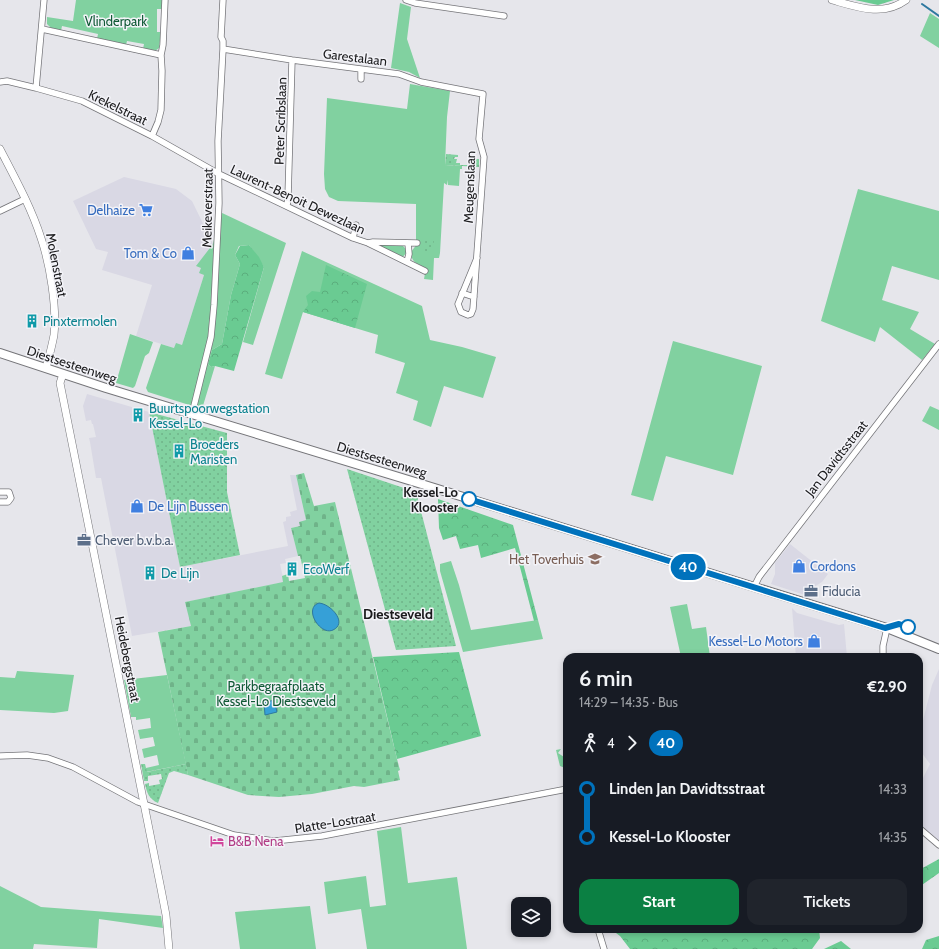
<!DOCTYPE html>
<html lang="en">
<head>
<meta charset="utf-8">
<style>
  :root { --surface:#171b24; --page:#20242c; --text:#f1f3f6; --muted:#9ea1a6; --accent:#0b8043 }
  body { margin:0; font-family:Cabin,sans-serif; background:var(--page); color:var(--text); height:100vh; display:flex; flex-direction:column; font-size:15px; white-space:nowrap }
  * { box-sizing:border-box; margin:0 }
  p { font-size:13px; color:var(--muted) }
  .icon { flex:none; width:22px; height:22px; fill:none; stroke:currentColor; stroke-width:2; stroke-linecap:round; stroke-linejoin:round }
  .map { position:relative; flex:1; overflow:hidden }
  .drawer { position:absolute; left:563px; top:653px; width:360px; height:280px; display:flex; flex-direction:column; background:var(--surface); border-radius:12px; box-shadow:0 2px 6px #0003 }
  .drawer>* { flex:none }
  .badge { padding:0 8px; border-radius:13px; font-size:14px; line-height:26px }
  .tools { position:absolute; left:511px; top:897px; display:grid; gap:8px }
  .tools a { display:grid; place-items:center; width:40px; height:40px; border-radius:8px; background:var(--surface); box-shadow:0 2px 6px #0003; font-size:20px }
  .map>.badge { position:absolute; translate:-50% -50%; box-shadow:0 0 0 2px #fff }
  .legs { display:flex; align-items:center; gap:6px; height:44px; padding:0 16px; font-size:13px }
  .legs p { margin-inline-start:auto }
  .overview { display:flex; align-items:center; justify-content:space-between; height:68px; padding:0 16px }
  h1 { font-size:22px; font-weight:600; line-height:30px }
  .action { display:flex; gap:8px; margin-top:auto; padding:8px 16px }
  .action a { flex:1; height:46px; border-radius:12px; background:var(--accent); color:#fff; font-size:16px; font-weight:600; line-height:46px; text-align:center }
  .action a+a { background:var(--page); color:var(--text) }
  ul { padding:0 16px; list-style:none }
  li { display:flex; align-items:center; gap:14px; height:48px; font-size:15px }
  li i { display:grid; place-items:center; width:6px; height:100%; margin:0 5px; background:currentColor }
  li i::after { content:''; width:10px; height:10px; margin:-5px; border:3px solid; border-radius:50%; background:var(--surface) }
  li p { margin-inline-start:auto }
  li:first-child i { background:linear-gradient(#0000 50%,currentColor 0) }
  li:last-child i { background:linear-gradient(currentColor 50%,#0000 0) }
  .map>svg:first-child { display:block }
  .built { fill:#d9d8e4 }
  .green { fill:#81d1a0 }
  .forest { fill:url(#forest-crowns) }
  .cemetery { fill:url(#cemetery-stones) }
  .garden { fill:url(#garden-dots) }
  .water { fill:#36a0d7; stroke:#2e789f }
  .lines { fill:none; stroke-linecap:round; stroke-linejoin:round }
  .stream { stroke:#2e789f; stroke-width:2 }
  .minor-casing { stroke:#757579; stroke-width:7 }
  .tertiary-casing { stroke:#757579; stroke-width:8 }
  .primary-casing { stroke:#757579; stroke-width:10 }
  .minor { stroke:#fff; stroke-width:5.5 }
  .tertiary { stroke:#fff; stroke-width:7 }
  .primary { stroke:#fff; stroke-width:8 }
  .line-1-casing { stroke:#fff; stroke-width:9 }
  .line-1 { stroke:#0072bc; stroke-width:6 }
  .stop-1-dot { fill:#fff; stroke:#0072bc; stroke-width:2 }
  .labels { text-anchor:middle; stroke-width:3; stroke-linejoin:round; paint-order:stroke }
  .park-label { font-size:13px; fill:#0f5935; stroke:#f3f3f8 }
  .street-label { font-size:13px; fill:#1b1b1d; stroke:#f3f3f8 }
  .shop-label { font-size:13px; fill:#366cbe; stroke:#f3f3f8; text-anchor:end }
  .culture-label { font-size:13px; fill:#0d838f; stroke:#f3f3f8; text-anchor:start }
  .stop-label { font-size:13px; font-weight:bold; fill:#1b1b1d; stroke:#f3f3f8; text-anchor:end }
  .service-label { font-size:13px; fill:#4e5e75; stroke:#f3f3f8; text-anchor:start }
  .education-label { font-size:13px; fill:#785e54; stroke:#f3f3f8; text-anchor:end }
  .hotel-label { font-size:13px; fill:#b23c85; stroke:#f3f3f8; text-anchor:start }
  .neighbourhood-label { font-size:14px; font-weight:bold; fill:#1b1b1d; stroke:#f3f3f8 }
</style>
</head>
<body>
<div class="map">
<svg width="939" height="949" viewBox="0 0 939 949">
  <defs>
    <pattern id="forest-crowns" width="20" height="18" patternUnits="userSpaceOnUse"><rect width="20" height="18" fill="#6acb92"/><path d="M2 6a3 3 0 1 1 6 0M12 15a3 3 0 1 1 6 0" fill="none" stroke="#5bae7d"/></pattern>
    <pattern id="cemetery-stones" width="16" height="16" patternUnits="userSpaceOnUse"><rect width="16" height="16" fill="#81d1a0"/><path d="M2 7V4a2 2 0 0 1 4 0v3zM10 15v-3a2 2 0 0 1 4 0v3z" fill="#6fb389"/></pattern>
    <pattern id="garden-dots" width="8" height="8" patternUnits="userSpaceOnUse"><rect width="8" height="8" fill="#81d1a0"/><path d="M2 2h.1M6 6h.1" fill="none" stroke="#6fb389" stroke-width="1.8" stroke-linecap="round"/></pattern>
  </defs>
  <rect width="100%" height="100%" fill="#e6e6eb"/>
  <path class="built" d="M124,177L176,189L192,201L213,244L200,273L204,275L182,345L174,348L136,336L152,285L102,270L108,252L96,249L73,201Z
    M87,394L149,412L180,567L288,546L283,522L286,521V517L291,516L290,512L297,510L290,475H296L306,520L300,526L291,528L298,556L285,559L286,563L280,564L284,582L186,602L191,626L132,636L101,478H96L90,442L89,438L96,437L93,424H92L91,420L86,421L83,406Z
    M790,544L828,574L822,582L814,587L811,597L771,584L775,574V563Z
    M792,608L797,613L828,622L839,625L844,624L847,657H796Z
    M939,669V841L919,824V786L930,764L919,749V736L932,685Z"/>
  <path class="green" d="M76,0H162V9H157V32H161L159,48L155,51L143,49L144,44L127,41L126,45L97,39L98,34L62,26L61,31L51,28L47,24V17L73,21Z
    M400,3L411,7L407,39L420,78L409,72L391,68Z
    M930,13L939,19V48L920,36Z
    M410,84L450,91L447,117L445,165L462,166V169H460L459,186L448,185V180L447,185L444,183L440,253L439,258H434L433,280L424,279L426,268C418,264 411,263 411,252L417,244V240H416V204L338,201L329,197L325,189L324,174L327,98L407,109Z
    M858,189L939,211V280L892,266L882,300L919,312L910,329L935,344L922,360L880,327L875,342L821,321Z
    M220,212L286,243L253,345L243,342L264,267L249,245L239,246L235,255L240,264L231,295L222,344L212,350L208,364L211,367L215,366L202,409L148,392L146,388L161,344L174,348L176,343L182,345L204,275L199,273L201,268L196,266L213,244Z
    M376,244L402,245L405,248L407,252L402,258Z
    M302,251L422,306L430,340L462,347L496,357L483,398L444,386L431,427L413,420L418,401L396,393L405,363L375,353L378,335L303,312L282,379L265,374Z
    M130,334L153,342L149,353L145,356L135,386L133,388L116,383Z
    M673,341L762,366L733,475L666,456L653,501L631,495Z
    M930,406L939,410V430L922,421Z
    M451,561L459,585L471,630L538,620L543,639L463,652L440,571V564Z
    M687,604L692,629L706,627L710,657H681L670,607Z
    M17,671L74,675L68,711L54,713L0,710V677L15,678Z
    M167,675L186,764L146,772V768L159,765L157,755L144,758L142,749L155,746L153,737L140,739L138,730L151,728L150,718L136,720V717H131L124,680Z
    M561,749L558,753L567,759V767L565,768L560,766L556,750Z
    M401,827L408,883L457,877L467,949H367L361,909L328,914L324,882L366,876L370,907L386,905L377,831Z
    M0,886L41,907L161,916L163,928L99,919L97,948L34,944L33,949H0Z
    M310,906L316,949H240L235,912Z"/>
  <path class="forest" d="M855,0H894L878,5Z
    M249,245L259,257L264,267L234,371L215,366L211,367L208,364L212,350L222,344L231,295L240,264L235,255L240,246Z
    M326,265L367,284L355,328L303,312L308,305L306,296L312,291L320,292Z
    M438,499L513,525L538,620L534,621L515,548L481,558L478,545L460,549L456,536L443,540L439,528Z
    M459,652L481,736L397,759L373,657Z
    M939,859V873L919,887V870Z
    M612,929H819L820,938L812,949H630L620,936L612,930Z
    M939,936V949H922L926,940Z
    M841,941L851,949H824Z"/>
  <path class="cemetery" d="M304,473L314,506L335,502L397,759L400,770L398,771L400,780L364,787L354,786L312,794L279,797L248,795L188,775L158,632L191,626L185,602L283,582L282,576L288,574L289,581L305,578L300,556H298L291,528L300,526L299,522L306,520L296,475Z"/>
  <path class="garden" d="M446,154L458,155V157H455L454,159H457L456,163H460V165H472L473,159H479V167L445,165Z
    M425,240L434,241L432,253L424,251Z
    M149,412L227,433V492L240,555L180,567Z
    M347,469L416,492L456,646L396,650Z
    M145,764L147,772L186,764L188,775L174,771L169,773L158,803C149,799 147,793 145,784L149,783V786L160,784L159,780L162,779L161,774L148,776V781H144L141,764Z"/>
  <path class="water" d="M319,603C331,604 348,623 333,630C320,636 303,608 319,603Z
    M274,700L277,712L265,715L264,703Z"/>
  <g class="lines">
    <path class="stream" d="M922,4L939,16"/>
    <g class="minor-casing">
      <path id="minor" d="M406,0L415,3L504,16
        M42,29L161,55
        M223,49L292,60L399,74L421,82L483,94L479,139L484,157L473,309L471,314L468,315L461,312L458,304L477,258
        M361,79V69
        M0,82L7,81L36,88L82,101L152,136L219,174L353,238L368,243
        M36,88L44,0
        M152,136L158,122L161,110L162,71L161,55L163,45L165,0
        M287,206L288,197L292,60
        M0,211L25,199
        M353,238L356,225
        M417,243L373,242L368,243L425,271
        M407,262L409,254L408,243
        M462,293L474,297
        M192,414L211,337L214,305L219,203L218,141L223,49V41L221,37L223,0
        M0,492H9L11,498L8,502H0
        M754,587L759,577L939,344
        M883,657V646L887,628
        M0,756L27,755L48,758L73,767L138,802L234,835L274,841L322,836L567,789
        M919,828L939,845
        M598,929L604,949"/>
    </g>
    <g class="tertiary-casing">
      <path id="tertiary" d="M832,0C857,7 883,17 906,0
        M0,149C15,178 31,207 41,238C50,264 57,308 54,335C52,346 49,357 46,368
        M63,374L60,383L161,889L166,915L169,949"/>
    </g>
    <g class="primary-casing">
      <path id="primary" d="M0,353L106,388L415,482L887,628L939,649"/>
    </g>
    <use href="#minor" class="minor"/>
    <use href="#tertiary" class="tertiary"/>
    <use href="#primary" class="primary"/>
  </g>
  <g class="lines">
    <g class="line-1-casing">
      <path id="line-1" d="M469,499L885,628L899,624L908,627"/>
    </g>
    <use href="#line-1" class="line-1"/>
  </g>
  <defs>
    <g id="supermarket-bare" transform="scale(1.08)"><path d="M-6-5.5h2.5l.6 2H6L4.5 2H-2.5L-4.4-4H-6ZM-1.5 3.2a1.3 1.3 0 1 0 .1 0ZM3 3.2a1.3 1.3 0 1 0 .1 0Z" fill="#3f7fe0" stroke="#f3f3f8" stroke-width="2.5" paint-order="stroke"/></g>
    <g id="shop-bare" transform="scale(1.08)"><path d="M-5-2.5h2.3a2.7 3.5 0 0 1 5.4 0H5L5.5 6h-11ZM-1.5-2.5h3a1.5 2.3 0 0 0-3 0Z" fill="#3f7fe0" stroke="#f3f3f8" stroke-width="2.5" paint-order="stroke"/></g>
    <g id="building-bare" transform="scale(1.08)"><path d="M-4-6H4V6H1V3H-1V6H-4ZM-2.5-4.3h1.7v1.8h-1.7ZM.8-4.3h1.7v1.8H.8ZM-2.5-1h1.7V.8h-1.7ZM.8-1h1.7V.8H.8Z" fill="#0f9aa8" stroke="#f3f3f8" stroke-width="2.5" paint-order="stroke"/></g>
    <g id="office-bare" transform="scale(1.08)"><path d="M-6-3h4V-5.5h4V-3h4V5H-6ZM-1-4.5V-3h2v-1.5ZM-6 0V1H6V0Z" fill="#5c6f8a" stroke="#f3f3f8" stroke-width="2.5" paint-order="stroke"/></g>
    <g id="school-bare" transform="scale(1.08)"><path d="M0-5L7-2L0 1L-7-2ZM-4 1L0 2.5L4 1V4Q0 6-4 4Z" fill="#8d6e63" stroke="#f3f3f8" stroke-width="2.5" paint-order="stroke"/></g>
    <g id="hotel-bare" transform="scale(1.08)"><path d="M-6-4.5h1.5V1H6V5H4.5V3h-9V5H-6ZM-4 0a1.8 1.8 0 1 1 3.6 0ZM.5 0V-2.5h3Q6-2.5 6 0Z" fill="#d1479c" stroke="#f3f3f8" stroke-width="2.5" paint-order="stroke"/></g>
  </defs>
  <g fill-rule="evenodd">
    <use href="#supermarket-bare" x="146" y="210"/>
    <use href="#shop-bare" x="188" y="253"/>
    <use href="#building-bare" x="32" y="321"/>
    <use href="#building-bare" x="138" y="415"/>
    <use href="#building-bare" x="179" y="451"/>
    <use href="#shop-bare" x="137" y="506"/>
    <use href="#office-bare" x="84" y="540"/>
    <use href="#school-bare" x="595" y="559"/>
    <use href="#shop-bare" x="799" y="566"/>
    <use href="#building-bare" x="292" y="569"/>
    <use href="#building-bare" x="150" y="573"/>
    <use href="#office-bare" x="811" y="591"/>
    <use href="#shop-bare" x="814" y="641"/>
    <use href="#hotel-bare" x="217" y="841"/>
  </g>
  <g class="stop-1-dot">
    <circle cx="469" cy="499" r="7"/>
    <circle cx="908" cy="627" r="7"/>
  </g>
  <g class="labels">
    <g class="park-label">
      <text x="116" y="26">Vlinderpark</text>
      <text x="276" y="691">Parkbegraafplaats<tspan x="276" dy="15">Kessel-Lo Diestseveld</tspan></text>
    </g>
    <g class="street-label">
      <text transform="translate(355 57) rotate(7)" y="5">Garestalaan</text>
      <text transform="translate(118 107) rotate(26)" y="5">Krekelstraat</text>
      <text transform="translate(280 121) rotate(-88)" y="5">Peter Scribslaan</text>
      <text transform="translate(469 187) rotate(-88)" y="5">Meugenslaan</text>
      <text transform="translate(298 199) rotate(25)" y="5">Laurent-Benoit Dewezlaan</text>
      <text transform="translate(207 208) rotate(-89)" y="5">Meikeverstraat</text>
      <text transform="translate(57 265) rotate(79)" y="5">Molenstraat</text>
      <text transform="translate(72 364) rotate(18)" y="5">Diestsesteenweg</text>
      <text transform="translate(836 458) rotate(-52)" y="5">Jan Davidtsstraat</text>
      <text transform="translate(382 459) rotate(17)" y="5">Diestsesteenweg</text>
      <text transform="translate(128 659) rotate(79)" y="5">Heidebergstraat</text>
      <text transform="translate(335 822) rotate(-9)" y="5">Platte-Lostraat</text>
    </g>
    <g class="shop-label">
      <text x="135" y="215">Delhaize</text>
      <text x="177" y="258">Tom &amp; Co</text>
      <text x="148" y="511" text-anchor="start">De Lijn Bussen</text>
      <text x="810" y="571" text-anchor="start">Cordons</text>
      <text x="803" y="646">Kessel-Lo Motors</text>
    </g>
    <g class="culture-label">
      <text x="43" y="326">Pinxtermolen</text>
      <text x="149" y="413">Buurtspoorwegstation<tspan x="149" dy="15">Kessel-Lo</tspan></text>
      <text x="190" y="449">Broeders<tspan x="190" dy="15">Maristen</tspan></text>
      <text x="303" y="574">EcoWerf</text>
      <text x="161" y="578">De Lijn</text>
    </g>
    <g class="stop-label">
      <text x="458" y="497">Kessel-Lo<tspan x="458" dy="15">Klooster</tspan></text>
    </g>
    <g class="service-label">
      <text x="95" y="545">Chever b.v.b.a.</text>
      <text x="822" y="596">Fiducia</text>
    </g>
    <g class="education-label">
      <text x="584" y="564">Het Toverhuis</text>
    </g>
    <g class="hotel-label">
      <text x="228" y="846">B&amp;B Nena</text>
    </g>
    <g class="neighbourhood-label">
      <text x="398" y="619">Diestseveld</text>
    </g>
  </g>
</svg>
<div class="tools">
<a><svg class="icon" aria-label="layers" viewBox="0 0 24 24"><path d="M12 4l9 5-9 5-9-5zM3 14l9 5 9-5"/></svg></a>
</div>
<b class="badge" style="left:688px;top:567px;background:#0072bc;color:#fff">40</b>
<section class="drawer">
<div class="overview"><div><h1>6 min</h1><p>14:29 – 14:35 · Bus</p></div><b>€2.90</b></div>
<div class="legs"><svg class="icon" aria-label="walk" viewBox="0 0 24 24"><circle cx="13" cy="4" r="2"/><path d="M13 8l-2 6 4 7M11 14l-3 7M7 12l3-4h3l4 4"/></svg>4<svg class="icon" aria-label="forward" viewBox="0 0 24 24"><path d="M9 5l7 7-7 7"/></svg><b class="badge" style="background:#0072bc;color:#fff">40</b></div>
<ul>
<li><i style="color:#0072bc"></i><b>Linden Jan Davidtsstraat</b><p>14:33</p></li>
<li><i style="color:#0072bc"></i><b>Kessel-Lo Klooster</b><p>14:35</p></li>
</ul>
<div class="action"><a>Start</a><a>Tickets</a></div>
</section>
</div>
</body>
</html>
